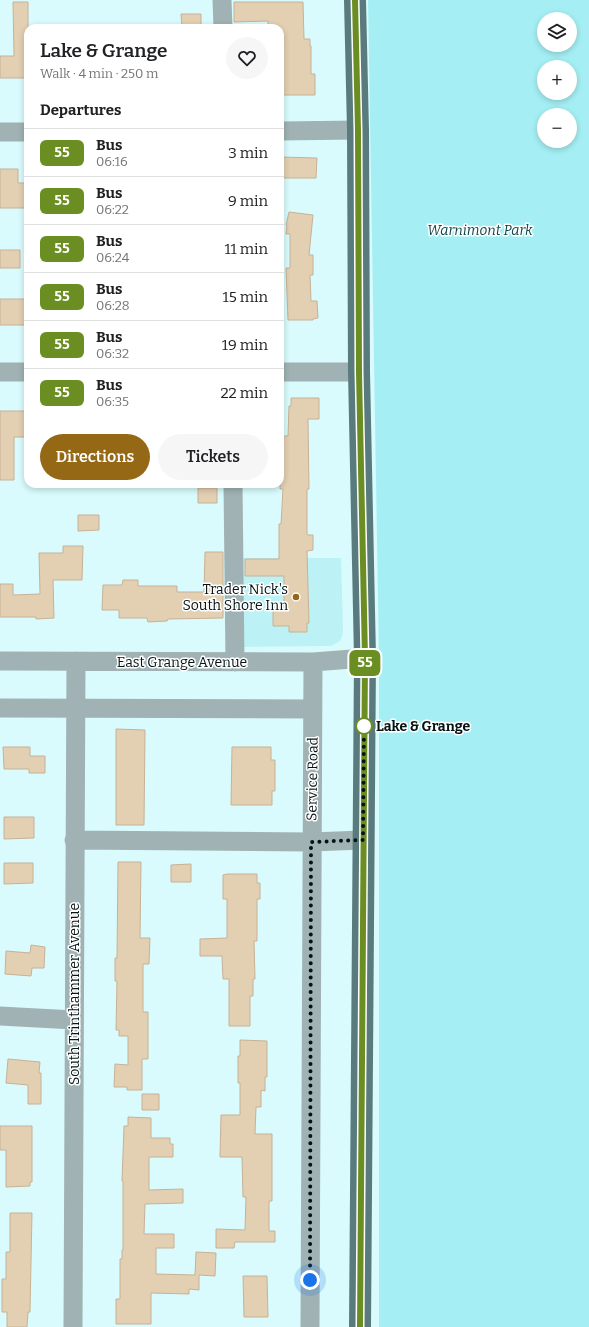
<!DOCTYPE html>
<html lang="en">
<head>
<meta charset="utf-8">
<style>
  :root { --surface:#fff; --page:#f6f6f6; --text:#202124; --muted:#757577; --line:#e0e0e0; --accent:#956816 }
  body { margin:0; font-family:Bitter,serif; background:var(--page); color:var(--text); height:100vh; display:flex; flex-direction:column; font-size:15px; white-space:nowrap }
  * { box-sizing:border-box; margin:0 }
  p { font-size:13px; color:var(--muted) }
  .icon { flex:none; width:22px; height:22px; fill:none; stroke:currentColor; stroke-width:2; stroke-linecap:round; stroke-linejoin:round }
  .map { position:relative; flex:1; overflow:hidden }
  .side { position:absolute; left:24px; top:24px; width:260px; height:464px; display:flex; flex-direction:column; background:var(--surface); border-radius:12px; box-shadow:0 2px 6px #0003 }
  .side>* { flex:none }
  .badge { padding:0 8px; border-radius:6px; font-size:14px; line-height:26px }
  .fabs { position:absolute; left:537px; top:12px; display:grid; gap:8px }
  .fabs a { display:grid; place-items:center; width:40px; height:40px; border-radius:50%; background:var(--surface); box-shadow:0 2px 6px #0003; font-size:20px }
  .you { position:absolute; width:20px; height:20px; margin:-10px; border:3px solid #fff; border-radius:50%; background:#1a73e8; box-shadow:0 0 0 6px #1a73e833 }
  .map>.badge { position:absolute; translate:-50% -50%; box-shadow:0 0 0 2px #fff }
  h2 { padding:0 16px; font-size:15px; line-height:36px }
  .round { display:grid; place-items:center; flex:none; width:42px; height:42px; border-radius:21px; background:var(--page) }
  .overview { display:flex; align-items:center; justify-content:space-between; height:68px; padding:0 16px }
  h1 { font-size:19px; font-weight:600; line-height:30px }
  .button { display:flex; gap:8px; margin-top:auto; padding:8px 16px }
  .button a { flex:1; height:46px; border-radius:24px; background:var(--accent); color:#fff; font-size:16px; font-weight:600; line-height:46px; text-align:center }
  .button a+a { background:var(--page); color:var(--text) }
  ul { padding:0; list-style:none }
  li { display:flex; align-items:center; gap:12px; height:48px; padding:0 16px; border-top:1px solid var(--line) }
  li div { flex:1 }
  li b { display:block; font-size:15px }
  li em { font-style:normal }
  li .badge { min-width:44px; font-weight:700; text-align:center }
  .map>svg:first-child { display:block }
  .built { fill:#bcf2f5 }
  .green { fill:#a5eff4; fill-rule:evenodd }
  .building { fill:#e3cfb2; stroke:#c6b296 }
  .lines { fill:none; stroke-linecap:round; stroke-linejoin:round }
  .minor { stroke:#a0b2b3; stroke-width:19 }
  .major { stroke:#5a7b7d; stroke-width:22 }
  .line-casing { stroke:#fff; stroke-width:9 }
  .line { stroke:#6b8e23; stroke-width:6 }
  .walk { stroke:#041314; stroke-width:4; stroke-dasharray:0 7.2 }
  .poi-dot { fill:#956816; stroke:#fff; stroke-width:1.5 }
  .stop-dot { fill:#fff; stroke:#6b8e23; stroke-width:2 }
  .labels { text-anchor:middle; stroke-width:3; stroke-linejoin:round; paint-order:stroke }
  .park-label { font-size:14px; font-style:italic; fill:#114245; stroke:#fff }
  .poi-label { font-size:14px; fill:#041314; stroke:#fff; text-anchor:end }
  .street-label { font-size:14px; fill:#041314; stroke:#fff }
  .stop-label { font-size:14px; font-weight:bold; fill:#041314; stroke:#fff; text-anchor:start }
</style>
</head>
<body>
<div class="map">
<svg width="589" height="1327" viewBox="0 0 589 1327">
  <rect width="100%" height="100%" fill="#d9fbfd"/>
  <path class="built" d="M241,558H341L343,630L342,637L340,641L331,646H324L241,647Z"/>
  <path class="green" d="M368,0H589V1327H379V660ZM544,19H570V45H544ZM544,67H570V93H544ZM544,115H570V141H544Z"/>
  <path class="building" d="M13,2H28V78H0V56H14Z
    M234,2H303L304,39H310V46H311V74H315V95H280V27H268V21L234,22Z
    M181,14H201V28H182Z
    M280,157L317,158L316,178H280Z
    M0,169H18V183H28V208H0Z
    M289,212L313,215L309,255H313V275H310L311,301H317L318,318L313,319V320H288L286,268H290V234H286L287,225H286Z
    M0,250H20V268H0Z
    M0,299H28V325H0Z
    M291,398H319V419H308L309,489H307V534L308,535H313V550L307,551L309,623H307V632H289V626H273V607H284V576H245V559H279V524H281L283,489H280V436H288L289,406H291Z
    M0,411H28V437H14V480H0Z
    M198,488H217V503H198Z
    M78,515H99V530L78,531Z
    M63,546H83L82,580H53L54,618L36,619V617H0V584H13V595L40,594L39,553H63Z
    M205,552H223V618L168,619L167,621L148,622L147,618H119V610H102L103,585H122L123,580H138V586H177V592H204Z
    M116,729L145,730L144,825H116Z
    M3,747H30V756H45V773H29V769H4Z
    M232,747H271V760H275V791H272V805H231Z
    M4,817H34V838L4,839Z
    M118,862H141L140,938H150L149,964H143V1012H148V1059H142V1090H127V1087H114L115,1064L128,1065V1036H119V1030H116L117,981H115V958H117Z
    M4,863H33V883L4,884Z
    M191,864V882H171V865Z
    M227,874H257V883H260V899H257V941H254L255,979H253V996H250V1026H229V979H223L222,956H200V939L227,938V899H223V875Z
    M31,945L45,947L44,968H32L31,976L5,974L6,951L30,953Z
    M240,1040L267,1041V1077H265V1091L261,1090V1107H256L255,1134H272V1201H269V1231H275V1242H235L234,1248H216V1229L245,1230L246,1197H243L242,1157H220L221,1115H240V1083H238V1056H240Z
    M8,1059L40,1062L39,1073H41V1104H28V1085L6,1083Z
    M142,1094H159V1110H142Z
    M128,1117L151,1118V1138H170V1144H173V1157H149V1190L183,1189V1203L145,1204L144,1234H174V1248H156V1274L195,1275L196,1252L216,1253L215,1276L199,1275V1290L189,1289V1294L151,1293V1324H116V1299H120V1259H122V1250H123V1181H122L124,1126H128Z
    M0,1126H32V1182H30V1186L6,1187V1150H0Z
    M10,1213H32L30,1312H28L27,1327H7V1312H2V1279H6V1252H10Z
    M243,1276H267L268,1317H244Z"/>
  <g class="lines">
    <path class="minor" d="M222,0L223,28
      M280,131L358,130
      M0,132H28
      M0,372H28
      M280,372H359
      M233,484L235,662
      M0,661L313,662L365,658
      M0,708L313,709
      M74,840L311,842L363,840
      M0,1016L74,1020
      M73,1327L76,661
      M310,1327L313,662"/>
    <path class="major" d="M355,0L358,130L359,372L365,658L360,1327"/>
  </g>
  <g class="lines">
    <g class="line-casing">
      <path id="line" d="M355,0L358,130L359,372L365,658L360,1327"/>
    </g>
    <use href="#line" class="line"/>
    <path class="walk" d="M310,1280L311,842L363,840L364,722V726"/>
  </g>
  <circle class="poi-dot" cx="296" cy="597" r="4"/>
  <circle class="stop-dot" cx="364" cy="726" r="8"/>
  <g class="labels">
    <g class="park-label">
      <text x="480" y="235">Warnimont Park</text>
    </g>
    <g class="poi-label">
      <text x="288" y="594">Trader Nick's<tspan x="288" dy="16">South Shore Inn</tspan></text>
    </g>
    <g class="street-label">
      <text x="182" y="667">East Grange Avenue</text>
      <text transform="translate(312 779) rotate(-89)" y="5">Service Road</text>
      <text transform="translate(74 994) rotate(-90)" y="5">South Trinthammer Avenue</text>
    </g>
    <g class="stop-label">
      <text x="376" y="731">Lake &amp; Grange</text>
    </g>
  </g>
</svg>
<div class="fabs">
<a><svg class="icon" aria-label="layers" viewBox="0 0 24 24"><path d="M12 4l9 5-9 5-9-5zM3 14l9 5 9-5"/></svg></a>
<a>+</a>
<a>−</a>
</div>
<div class="you" style="left:310px;top:1280px"></div>
<b class="badge" style="left:365px;top:663px;background:#6b8e23;color:#fff">55</b>
<section class="side">
<div class="overview"><div><h1>Lake &amp; Grange</h1><p>Walk · 4 min · 250 m</p></div><a class="round"><svg class="icon" aria-label="heart" viewBox="0 0 24 24"><path d="M12 20l-8-8c-3-5 5-10 8-4 3-6 11-1 8 4z"/></svg></a></div>
<h2>Departures</h2>
<ul>
<li><span class="badge" style="background:#6b8e23;color:#fff">55</span><div><b>Bus</b><p>06:16</p></div><em>3 min</em></li>
<li><span class="badge" style="background:#6b8e23;color:#fff">55</span><div><b>Bus</b><p>06:22</p></div><em>9 min</em></li>
<li><span class="badge" style="background:#6b8e23;color:#fff">55</span><div><b>Bus</b><p>06:24</p></div><em>11 min</em></li>
<li><span class="badge" style="background:#6b8e23;color:#fff">55</span><div><b>Bus</b><p>06:28</p></div><em>15 min</em></li>
<li><span class="badge" style="background:#6b8e23;color:#fff">55</span><div><b>Bus</b><p>06:32</p></div><em>19 min</em></li>
<li><span class="badge" style="background:#6b8e23;color:#fff">55</span><div><b>Bus</b><p>06:35</p></div><em>22 min</em></li>
</ul>
<div class="button"><a>Directions</a><a>Tickets</a></div>
</section>
</div>
</body>
</html>
